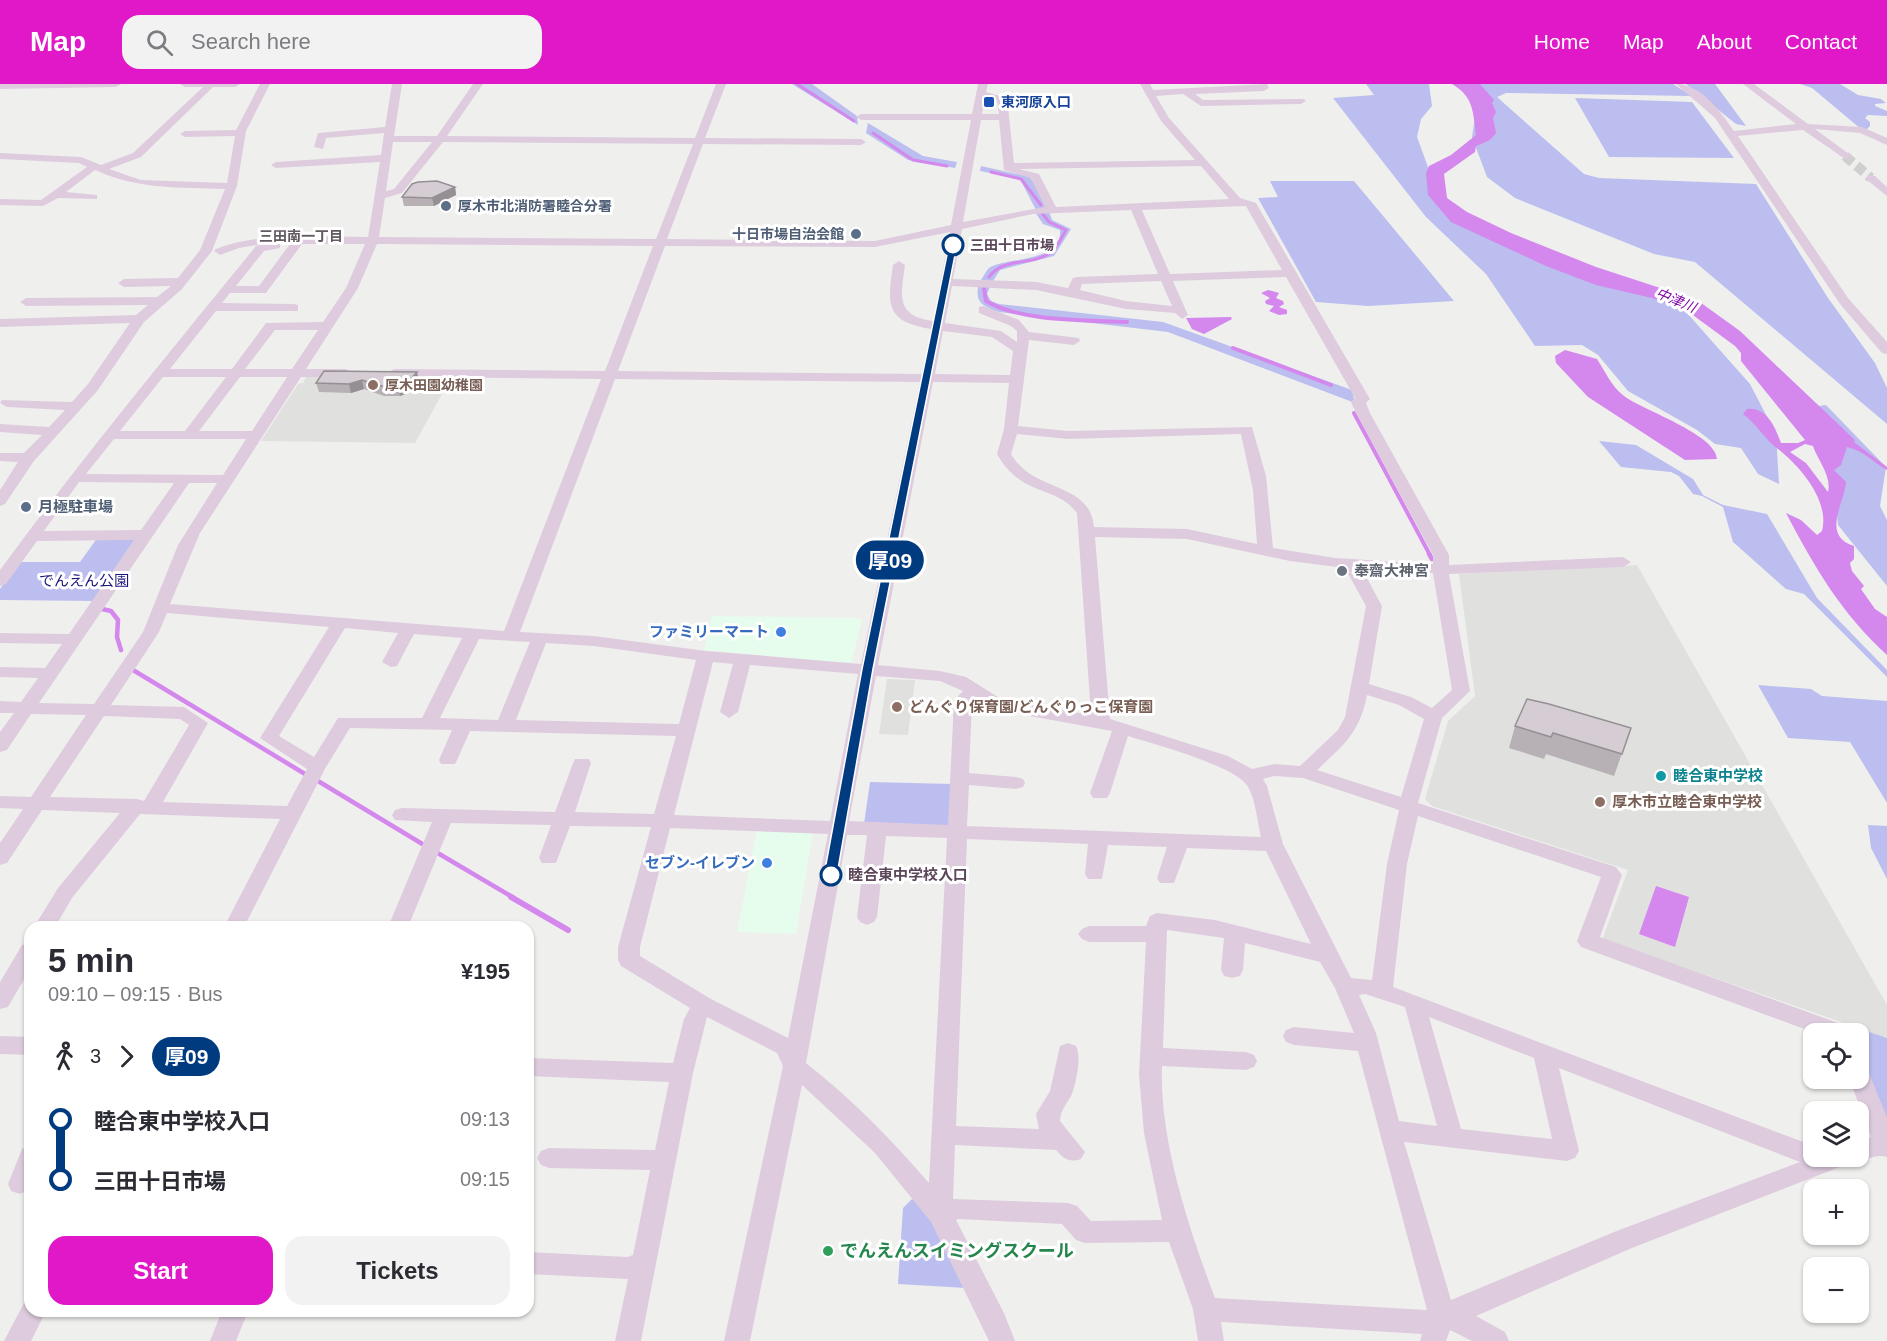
<!DOCTYPE html>
<html lang="en">
<head>
<meta charset="utf-8">
<style>
  :root { --surface:#fff; --page:#f2f2f3; --text:#2b2b33; --muted:#7c7c81; --accent:#e018c8 }
  body { margin:0; font-family:Arial,"Noto Sans JP",sans-serif; background:var(--page); color:var(--text); height:100vh; display:flex; flex-direction:column; font-size:22px; white-space:nowrap }
  * { box-sizing:border-box; margin:0 }
  p { font-size:20px; color:var(--muted) }
  .icon { flex:none; width:33px; height:33px; fill:none; stroke:currentColor; stroke-width:2; stroke-linecap:round; stroke-linejoin:round }
  .map { position:relative; flex:1; overflow:hidden }
  .details { position:absolute; left:24px; top:837px; width:510px; height:396px; display:flex; flex-direction:column; background:var(--surface); border-radius:18px; box-shadow:0 2px 4px #0004 }
  .details>* { flex:none }
  .badge { padding:0 12px; border-radius:20px; font-size:21px; line-height:39px }
  .fabs { position:absolute; left:1803px; top:939px; display:grid; gap:12px }
  .fabs a { display:grid; place-items:center; width:66px; height:66px; border-radius:12px; background:var(--surface); box-shadow:0 2px 4px #0004; font-size:30px }
  .map>.badge { position:absolute; translate:-50% -50%; box-shadow:0 0 0 3px #fff }
  .legs { display:flex; align-items:center; gap:9px; height:66px; padding:0 24px; font-size:20px }
  .legs p { margin-inline-start:auto }
  .overview { display:flex; align-items:center; justify-content:space-between; height:102px; padding:0 24px }
  h1 { font-size:33px; font-weight:800; line-height:45px }
  .primary-button { display:flex; gap:12px; margin-top:auto; padding:12px 24px }
  .primary-button a { flex:1; height:69px; border-radius:18px; background:var(--accent); color:#fff; font-size:24px; font-weight:800; line-height:69px; text-align:center }
  .primary-button a+a { background:var(--page); color:var(--text) }
  ul { padding:0 24px; list-style:none }
  li { display:flex; align-items:center; gap:21px; height:60px; font-size:22px }
  li i { display:grid; place-items:center; width:9px; height:100%; margin:0 8px; background:currentColor }
  li i::after { content:''; width:15px; height:15px; margin:-8px; border:4px solid; border-radius:50%; background:var(--surface) }
  li p { margin-inline-start:auto }
  li:first-child i { background:linear-gradient(#0000 50%,currentColor 0) }
  li:last-child i { background:linear-gradient(currentColor 50%,#0000 0) }
  header { display:flex; align-items:center; gap:36px; box-sizing:border-box; height:84px; padding:0 30px; background:var(--accent); color:#fff }
  header strong { font-size:28px }
  nav { display:flex; gap:33px; margin-inline-start:auto; font-size:21px }
  .search { width:420px; height:54px; background:var(--page); display:flex; align-items:center; gap:15px; box-sizing:border-box; padding:0 21px; border-radius:18px; color:var(--muted); font-size:22px }
  .map>svg:first-child { display:block }
  .commercial { fill:#e6fcec }
  .education { fill:#e0e1df }
  .green { fill:#bbbeef }
  .water { fill:#d487ec; fill-rule:evenodd }
  .lines { fill:none; stroke-linecap:round; stroke-linejoin:round }
  .stream-far3 { stroke:#d487ec; stroke-width:3 }
  .stream-far2 { stroke:#d487ec; stroke-width:4 }
  .stream-far1 { stroke:#d487ec; stroke-width:4.5 }
  .stream { stroke:#d487ec; stroke-width:6 }
  .minor-tunnel { stroke:#d1ced0; stroke-width:10; stroke-dasharray:10 5; stroke-linecap:butt }
  .minor { fill:#deccde; fill-rule:evenodd }
  .wall { fill:#b7b0b5 }
  .shaded-wall { fill:#959094 }
  .building { fill:#d5cdd3; stroke:#959094; stroke-width:1.5 }
  .line-1 { fill:#003b80; stroke:#fff; stroke-width:1.5 }
  .transit-dot { fill:#1a4fb4; stroke:#fff; stroke-width:2 }
  .service-dot { fill:#5c6f8a; stroke:#fff; stroke-width:2 }
  .stop-1-dot { fill:#fff; stroke:#003b80; stroke-width:3 }
  .education-dot { fill:#8d6e63; stroke:#fff; stroke-width:2 }
  .worship-dot { fill:#6b7280; stroke:#fff; stroke-width:2 }
  .shop-dot { fill:#3f7fe0; stroke:#fff; stroke-width:2 }
  .culture-dot { fill:#0f9aa8; stroke:#fff; stroke-width:2 }
  .leisure-dot { fill:#2e9e5b; stroke:#fff; stroke-width:2 }
  .labels { text-anchor:middle; stroke-width:6; stroke-linejoin:round; paint-order:stroke }
  .far-transit-label { font-size:14px; font-weight:bold; fill:#164399; stroke:#fff; text-anchor:start }
  .far-service-label { font-size:14px; font-weight:bold; fill:#4e5e75; stroke:#fff; text-anchor:start }
  .far-neighbourhood-label { font-size:14px; font-weight:bold; fill:#625a62; stroke:#fff }
  .far-stop-label { font-size:14px; font-weight:bold; fill:#5b465a; stroke:#fff; text-anchor:start }
  .far-water-label { font-size:14px; font-style:italic; fill:#830ba8; stroke:#fff }
  .far-education-label { font-size:14px; font-weight:bold; fill:#785e54; stroke:#fff; text-anchor:start }
  .service-label { font-size:15px; font-weight:bold; fill:#4e5e75; stroke:#fff; text-anchor:start }
  .worship-label { font-size:15px; font-weight:bold; fill:#5b616d; stroke:#fff; text-anchor:start }
  .park-label { font-size:15px; fill:#1c167d; stroke:#fff }
  .shop-label { font-size:15px; font-weight:bold; fill:#366cbe; stroke:#fff; text-anchor:end }
  .education-label { font-size:15px; font-weight:bold; fill:#785e54; stroke:#fff; text-anchor:start }
  .culture-label { font-size:15px; font-weight:bold; fill:#0d838f; stroke:#fff; text-anchor:start }
  .stop-label { font-size:15px; font-weight:bold; fill:#5b465a; stroke:#fff; text-anchor:start }
  .near-leisure-label { font-size:18px; font-weight:bold; fill:#27864d; stroke:#fff; text-anchor:start }
</style>
</head>
<body>
<header>
<strong>Map</strong>
<div class="search"><svg class="icon" aria-label="search" viewBox="0 0 24 24"><circle cx="10" cy="10" r="6"/><path d="M15 15l6 6"/></svg>Search here</div>
<nav><a>Home</a><a>Map</a><a>About</a><a>Contact</a></nav>
</header>
<div class="map">
<svg width="1887" height="1257" viewBox="0 0 1887 1257">
  <rect width="100%" height="100%" fill="#eff0ed"/>
  <path class="commercial" d="M712,532L854,534L862,535L852,577L847,579L704,566Z
    M757,746L813,748L796,850L737,848Z"/>
  <path class="education" d="M307,291L452,292L415,359L261,357L298,300L303,299Z
    M1637,481L1887,921V954L1608,857L1603,853L1628,786L1432,722L1425,715L1448,637L1475,612L1459,490Z
    M887,595L915,596L908,651L879,650Z"/>
  <path class="green" d="M792,0H812L857,32L858,41Z
    M1366,0H1429L1432,22L1421,35L1417,53L1444,127L1679,220L1750,300L1776,350L1779,400L1758,390L1741,364L1715,360L1697,346L1628,307L1598,271L1582,261L1535,262L1486,190L1426,133L1333,14L1374,11Z
    M1480,0H1673L1692,12L1506,9L1497,13L1584,90L1599,94L1756,100L1828,214L1875,279L1887,304V340L1695,178L1654,170L1515,114L1487,93L1472,53Z
    M1686,0H1715L1746,42L1736,40Z
    M1800,0H1840L1858,11L1881,15L1886,19L1875,20V22L1887,27V32L1868,31L1865,34L1870,38V42L1867,45H1861L1812,4Z
    M1575,14L1692,18L1734,74L1609,73Z
    M868,39L923,72L957,78L955,84L908,76L866,49Z
    M981,82L1030,93L1050,125L1036,126L1020,95L980,87Z
    M1270,97H1354L1454,217L1368,222L1316,218L1258,114L1278,113Z
    M1049,127L1052,136L1071,145L1054,172L1000,186L993,197L981,196C983,193 986,187 989,184C1005,173 1063,179 1060,146L1043,140L1035,128Z
    M979,199L991,200L987,210L991,217L999,220L1163,238L1352,306L1355,319L1168,248L999,228C982,222 974,218 979,199Z
    M1826,321L1886,383L1880,422L1887,436V502L1838,441L1830,360L1811,323Z
    M1599,357L1636,361L1693,395L1703,411L1723,421L1767,430L1817,514L1887,586V593L1804,510L1786,505L1733,458L1723,423L1702,412L1693,410L1679,392L1671,388L1621,383Z
    M98,453H138L96,517L0,516V505L19,478H80Z
    M1758,601L1811,605L1822,612L1887,617V719L1850,658L1788,654Z
    M870,698L953,700L951,739L946,742L864,740Z
    M1868,741L1887,742V795L1871,764Z
    M1849,941L1887,954V1037L1859,971L1858,950L1851,949Z
    M913,1114L925,1121L966,1204L898,1200L903,1124Z"/>
  <path class="water" d="M1452,0H1480L1494,16L1492,19L1496,28L1493,34L1496,49L1490,56L1476,62L1475,68L1444,90L1447,114L1467,128L1511,149L1596,183L1697,216L1740,247L1855,356L1854,358L1887,383V386C1871,377 1868,369 1847,363L1841,381L1834,386L1846,398C1844,421 1821,451 1854,462V475L1850,479L1852,487L1864,502L1861,505L1875,525L1887,533V571C1841,529 1815,484 1786,429L1801,436L1817,451L1822,447C1830,417 1800,382 1778,365C1766,357 1756,339 1743,330L1747,325C1767,323 1775,343 1781,359H1798L1805,356L1741,277V269L1735,262L1686,226L1652,214L1596,201L1546,182L1451,138L1428,111L1426,89L1429,82L1451,71L1476,51C1473,28 1474,13 1452,0ZM1805,360L1813,362C1817,375 1832,392 1828,408L1806,379L1790,368Z
    M1268,206L1279,209L1276,214L1283,217L1284,220L1279,223L1287,226V230L1279,231L1269,227L1274,222L1266,220L1265,217L1270,214L1261,209Z
    M1231,233L1232,235L1204,250L1192,245L1186,234Z
    M1565,266L1597,275C1605,287 1611,302 1624,312C1642,326 1716,350 1717,375L1685,376L1588,313L1556,279L1555,272Z
    M1656,802L1689,813L1675,863L1639,850Z"/>
  <g class="lines">
    <path class="stream-far3" d="M797,0L854,37
      M873,49L913,76L947,82
      M991,88L1021,95L1041,121
      M989,193C1003,173 1031,182 1050,169C1057,164 1061,154 1066,146L1049,138L1042,129"/>
    <path class="stream-far2" d="M984,204L986,217C1022,238 1085,236 1127,238
      M1233,264L1331,301
      M1354,329L1430,471"/>
    <path class="stream-far1" d="M1429,470L1432,475
      M102,525L111,527L118,536L117,553L121,566
      M133,586L305,690
      M318,697L424,761
      M436,768L514,814"/>
    <path class="stream" d="M511,813L568,846"/>
    <path class="minor-tunnel" d="M1845,72L1871,94"/>
    <path class="minor" d="M0,0H121L116,3L0,5Z
      M180,0H240L235,3H213L141,73L109,85L141,96L227,99L235,52L185,53L180,50L185,47L236,46L260,0H270L246,47L237,102L212,167L182,205L144,238L98,306L34,377L5,420L0,422V406L18,378L0,377V369H24L42,351L0,348V340L49,343L65,326L7,323L0,319L2,316L72,318L88,300L130,239L0,243V235L136,231L148,221L26,222L20,218L26,214L157,213L171,202L124,203L118,199L124,195L178,194L200,166L225,105C179,103 139,106 95,86L66,108L97,111V115L58,114L43,122L0,121V115L41,116L87,83L79,79L0,75V69L81,73L101,81L133,69L203,3H185Z
      M392,0H402L394,52H437L473,0H483L447,52L695,54L716,0H726L705,54L861,55L866,58L861,61L703,60L667,155L875,157L951,141L971,36H861L856,33L861,30H972L978,0H988L986,8L1007,14L1014,79L1195,76L1161,37L1140,0H1150L1153,6L1267,0L1269,4L1264,7L1195,10L1203,16L1304,15L1306,17L1301,20L1201,22L1183,10L1156,12L1169,34L1240,114L1256,119L1370,315L1366,319L1370,329L1449,471V481L1623,473L1631,478L1623,483L1449,490L1470,607L1442,634L1418,719L1616,783L1622,791L1600,853L1852,944L1855,950H1818L1581,863L1577,857L1601,793L1418,732L1407,780L1393,903L1814,1062V1072H1858V1057L1871,1053L1849,994H1858V979L1866,982L1887,1033V1073C1874,1069 1865,1079 1852,1075L1850,1079L1632,1164L1476,1232L1505,1248L1509,1257H1472L1450,1246L1446,1257H1420L1422,1250L1221,1238L1224,1257H1198L1193,1225L1169,1158L1085,1159L1076,1156L1062,1140L958,1135L956,1136L1004,1229L1015,1257H989L931,1138L875,1069L802,1001L750,1257H724L783,982L777,969L707,933L693,989L641,1257H615L628,1195L528,1190V1168L627,1173L633,1171L650,1086L549,1084L541,1081L537,1074L541,1067L549,1064L655,1066L669,998L528,992V974L673,979L684,935L690,924L621,882L618,876V863L651,743L570,742L556,779H542L539,774L551,741L451,739L408,843H388L432,738L395,736L392,731L395,726L402,724L555,728L573,679L575,675H589L591,679L575,728L654,730L676,652L470,647L457,676L455,680H441L439,676L452,646L350,644L326,683L244,843H224L280,735L140,730L72,814L55,843H34L58,804L120,729L42,726L7,779L0,781V759L23,725L0,724V712L31,713L86,631L31,630L7,666L0,668V648L14,629H0V617L21,618L38,594L0,593V583L45,584L62,560L0,559V549L69,550L134,456L37,457L6,500L0,502V486C81,375 169,269 256,162L268,159L239,164L220,171L214,167L216,165C264,147 317,153 368,153L380,78L276,84L271,81L276,78L381,71L384,49L326,54L323,65L314,63L318,49L385,43ZM985,14L997,16L999,30H982ZM981,36H999L1004,86L1031,94L1045,123L963,138ZM393,58H432L394,105L386,107ZM443,58L693,60L656,155L379,153L385,114L402,109ZM1201,82L1229,115L1056,123L1039,90L1019,85ZM1246,122L1282,186L1170,190L1142,126ZM1131,126L1158,190L1077,193L1073,194L1068,204L1036,198L953,195L962,145L1033,130ZM950,148L933,237C895,232 901,211 905,181L899,177L893,181C887,220 885,238 931,245L922,290L618,287L665,162L875,163ZM280,160H290L259,202H236L264,167L280,164ZM302,160H365L346,204L323,238L266,239L232,285H170L216,227H298V221L294,220L222,219L230,209H266ZM377,160L653,162L605,287L394,285L387,289L394,293L601,295L504,547L170,520L200,449L301,293H346L353,289L346,285H306L358,204ZM1286,193L1355,314L1351,318L1356,329L1433,471V480L1335,474L1273,464L1266,392L1252,343L1068,347L1018,342L1029,256L1074,261L1080,257L1079,254L1029,248L1019,236L983,222L979,223V229L1011,242L1017,247V258L1001,247L945,239L952,202L1036,206L1126,225L1175,229L1182,235L1188,231L1173,197ZM1161,197L1172,222L1126,217L1080,206L1082,200ZM275,246H318L292,285H245ZM943,247L992,253L1013,267L1010,291L935,290ZM163,293H226L185,347H120ZM240,293H287L252,347H199ZM615,295L920,298L861,580L706,567L594,552L520,548ZM933,298L1009,299L1004,345L997,370C1022,414 1055,400 1077,429L1091,631L1001,615L966,593L940,587L878,581ZM1017,350L1068,355L1241,350L1253,406L1257,460L1187,445L1094,443C1090,397 1034,410 1011,370ZM114,355H246L223,391L86,390ZM79,398L174,399L141,446L44,447ZM189,399H217L178,461L143,548L94,620L39,619ZM1095,453L1187,455L1290,477L1345,484L1366,522L1345,633L1338,646L1300,682L1274,680L1252,685L1228,672L1110,635ZM1362,485L1433,489L1452,606L1432,624L1411,613L1369,600L1382,522ZM167,529L329,543L260,654L307,685L287,722L163,718L208,639L184,623L111,621L159,548ZM345,544L398,549L382,578L391,583L397,582L414,550L462,554L422,634H338L314,673L279,652ZM479,555L530,558L498,636L440,634ZM546,559L594,562L696,576L679,640L516,636ZM713,578L733,580L720,628L729,634L738,628L750,581L858,590L830,737L674,731ZM876,592L940,597L963,607L954,616L948,741L849,737ZM1367,611L1399,621L1424,635L1401,713L1317,686C1344,661 1360,648 1367,611ZM975,615L996,626L1112,647L1090,709L1093,714H1107L1110,709L1128,652C1153,660 1237,682 1248,703C1256,717 1257,737 1261,753L967,742L969,701L1016,705L1023,703L1025,699L1023,695L1016,693L969,689L972,618ZM104,632L180,635L189,641L144,717L137,715L50,713ZM1274,692L1303,694L1399,726L1387,780L1372,896L1351,894L1283,760L1267,702L1263,695ZM670,744L828,750L788,954L711,915L640,872V863ZM847,751H867L857,833L860,838L867,841L874,838L877,833L886,752L947,754L929,1099C891,1055 852,1015 806,979ZM967,755L1088,760L1085,790L1088,795H1102L1108,761L1167,763L1157,794L1160,799H1174L1187,764L1266,767L1311,860L1215,836L1157,829L1150,832L1146,842H1089L1082,845L1078,850L1082,855L1089,858H1146L1139,991L1144,1049L1162,1136L1091,1137L1077,1122L1068,1119L953,1115L955,1061L1056,1066C1064,1075 1069,1079 1081,1075L1085,1068L1060,1037C1060,1026 1068,1019 1072,1010C1076,998 1082,973 1076,962L1068,959L1060,962L1050,1007L1036,1030L1039,1045L956,1042ZM1167,846L1224,854L1221,886L1224,892L1232,894L1240,892L1243,886L1245,859L1320,878L1335,904L1354,949L1294,943L1286,946L1283,952L1286,958L1294,961L1358,967L1427,1226L1215,1214C1189,1145 1159,1055 1162,982L1246,986L1254,983L1257,977L1254,971L1246,968L1163,964ZM1365,910L1405,923L1437,1042L1399,1037L1376,949L1359,911ZM1429,933L1534,974L1552,1055L1461,1045ZM1559,984L1800,1078L1614,1148L1451,1216L1404,1058L1567,1077L1575,1074L1579,1067Z
      M1676,0C1701,0 1721,28 1734,47L1796,40L1743,0H1754L1808,40L1862,43L1887,54V61L1860,49L1815,45L1849,70V74L1845,75L1803,46L1738,52L1848,214L1887,258V270L1882,269L1840,220L1715,34Z
      M1867,92H1875L1887,103V112L1867,96Z
      M30,859V885L8,923L0,925V898L22,861Z
      M0,952L30,953V971L0,970Z
      M30,1062V1105L20,1110L11,1107L8,1100L22,1065Z
      M30,1216V1227H46L31,1257H4L24,1219Z
      M222,1227H248L236,1257H210Z"/>
  </g>
  <path class="wall" d="M455,103L456,111L434,122H404L402,113Z
    M417,288L419,297L410,308L400,312H384L364,305L351,309L319,308L316,299Z
    M1515,642L1631,644L1614,692L1546,670L1544,675L1509,664Z"/>
  <path class="shaded-wall" d="M455,103L456,111L434,122L432,114Z
    M417,288L419,297L410,308L400,312L398,303Z
    M362,296L364,305L351,309L349,300Z"/>
  <path class="building" d="M437,97L455,103L432,114L402,113L412,100L418,98Z
    M324,287L417,288L408,298L398,303L382,302L362,296L349,300L316,299Z
    M1527,615L1549,620L1631,644L1622,670L1553,649L1551,653L1515,642Z"/>
  <path class="line-1" d="M953,159L957,161L873,585L837,791L831,796L824,791L862,585L949,161Z"/>
  <rect class="transit-dot" x="983" y="12" width="12" height="12" rx="3"/>
  <g class="service-dot">
    <circle cx="446" cy="122" r="6"/>
    <circle cx="856" cy="150" r="6"/>
    <circle cx="26" cy="423" r="6"/>
  </g>
  <g class="stop-1-dot">
    <circle cx="953" cy="161" r="10"/>
    <circle cx="831" cy="791" r="10"/>
  </g>
  <g class="education-dot">
    <circle cx="373" cy="301" r="6"/>
    <circle cx="897" cy="623" r="6"/>
    <circle cx="1600" cy="718" r="6"/>
  </g>
  <circle class="worship-dot" cx="1342" cy="487" r="6"/>
  <g class="shop-dot">
    <circle cx="781" cy="548" r="6"/>
    <circle cx="767" cy="779" r="6"/>
  </g>
  <circle class="culture-dot" cx="1661" cy="692" r="6"/>
  <circle class="leisure-dot" cx="828" cy="1167" r="6"/>
  <g class="labels">
    <g class="far-transit-label">
      <text x="1001" y="23">東河原入口</text>
    </g>
    <g class="far-service-label">
      <text x="458" y="127">厚木市北消防署睦合分署</text>
      <text x="844" y="155" text-anchor="end">十日市場自治会館</text>
    </g>
    <g class="far-neighbourhood-label">
      <text x="301" y="157">三田南一丁目</text>
    </g>
    <g class="far-stop-label">
      <text x="970" y="166">三田十日市場</text>
    </g>
    <g class="far-water-label">
      <text transform="translate(1676 216) rotate(23)" y="5">中津川</text>
    </g>
    <g class="far-education-label">
      <text x="385" y="306">厚木田園幼稚園</text>
    </g>
    <g class="service-label">
      <text x="38" y="428">月極駐車場</text>
    </g>
    <g class="worship-label">
      <text x="1354" y="492">奉齋大神宮</text>
    </g>
    <g class="park-label">
      <text x="84" y="502">でんえん公園</text>
    </g>
    <g class="shop-label">
      <text x="769" y="553">ファミリーマート</text>
      <text x="755" y="784">セブン-イレブン</text>
    </g>
    <g class="education-label">
      <text x="909" y="628">どんぐり保育園/どんぐりっこ保育園</text>
      <text x="1612" y="723">厚木市立睦合東中学校</text>
    </g>
    <g class="culture-label">
      <text x="1673" y="697">睦合東中学校</text>
    </g>
    <g class="stop-label">
      <text x="848" y="796">睦合東中学校入口</text>
    </g>
    <g class="near-leisure-label">
      <text x="840" y="1173">でんえんスイミングスクール</text>
    </g>
  </g>
</svg>
<div class="fabs">
<a><svg class="icon" aria-label="locate" viewBox="0 0 24 24"><circle cx="12" cy="12" r="6"/><path d="M12 2v4M12 18v4M2 12h4M18 12h4"/></svg></a>
<a><svg class="icon" aria-label="layers" viewBox="0 0 24 24"><path d="M12 4l9 5-9 5-9-5zM3 14l9 5 9-5"/></svg></a>
<a>+</a>
<a>−</a>
</div>
<b class="badge" style="left:890px;top:476px;background:#003b80;color:#fff">厚09</b>
<section class="details">
<div class="overview"><div><h1>5 min</h1><p>09:10 – 09:15 · Bus</p></div><b>¥195</b></div>
<div class="legs"><svg class="icon" aria-label="walk" viewBox="0 0 24 24"><circle cx="13" cy="4" r="2"/><path d="M13 8l-2 6 4 7M11 14l-3 7M7 12l3-4h3l4 4"/></svg>3<svg class="icon" aria-label="forward" viewBox="0 0 24 24"><path d="M9 5l7 7-7 7"/></svg><b class="badge" style="background:#003b80;color:#fff">厚09</b></div>
<ul>
<li><i style="color:#003b80"></i><b>睦合東中学校入口</b><p>09:13</p></li>
<li><i style="color:#003b80"></i><b>三田十日市場</b><p>09:15</p></li>
</ul>
<div class="primary-button"><a>Start</a><a>Tickets</a></div>
</section>
</div>
</body>
</html>
